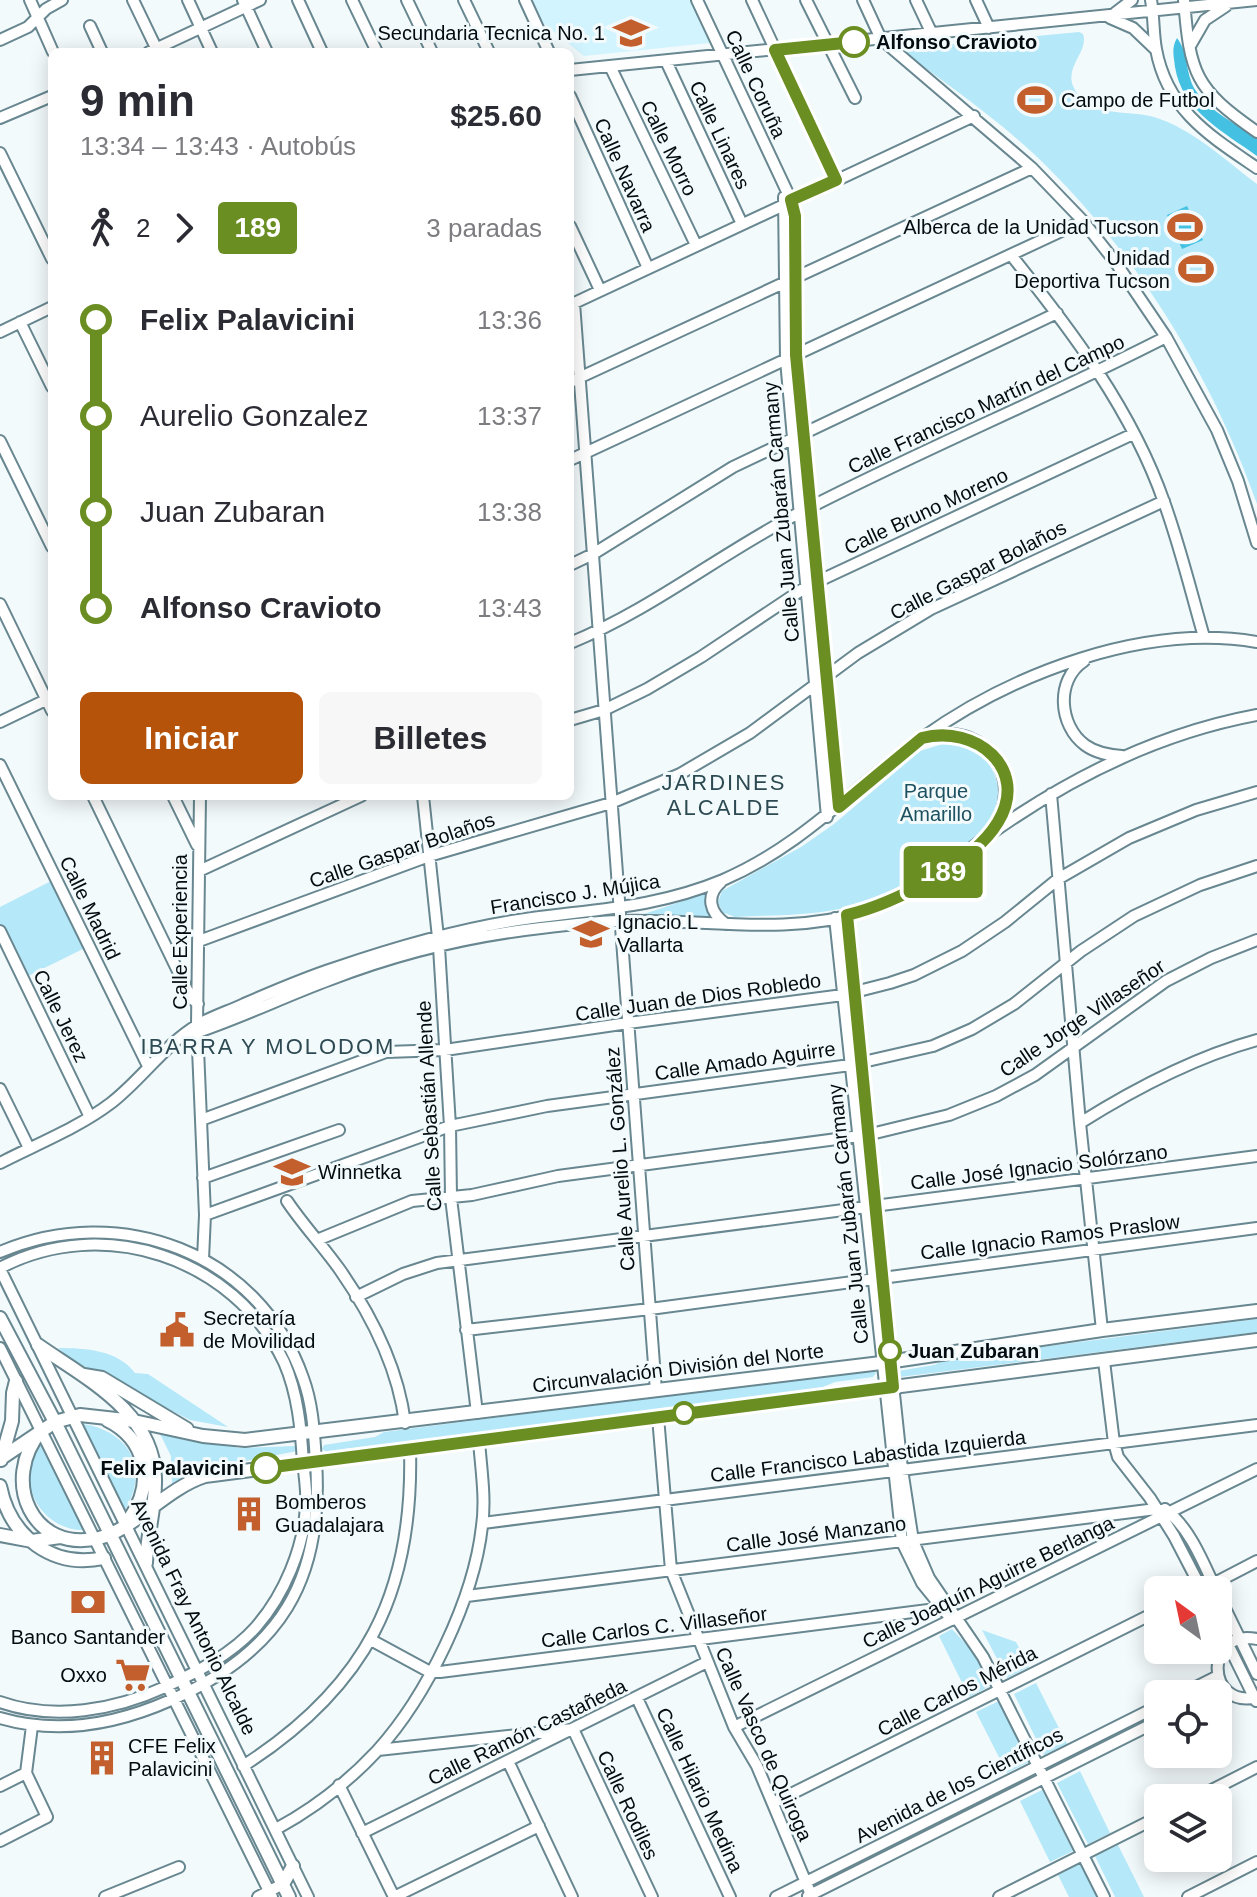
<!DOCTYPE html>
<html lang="es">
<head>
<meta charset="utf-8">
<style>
  :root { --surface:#fff; --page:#f7f7f7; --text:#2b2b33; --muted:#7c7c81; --accent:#b45309 }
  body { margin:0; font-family:Helvetica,sans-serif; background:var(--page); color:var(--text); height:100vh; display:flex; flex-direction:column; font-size:30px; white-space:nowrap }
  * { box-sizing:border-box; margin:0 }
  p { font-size:26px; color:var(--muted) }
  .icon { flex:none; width:44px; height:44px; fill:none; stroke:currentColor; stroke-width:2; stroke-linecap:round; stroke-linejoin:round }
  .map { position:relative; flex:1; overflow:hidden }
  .panel { position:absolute; left:48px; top:48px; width:526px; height:752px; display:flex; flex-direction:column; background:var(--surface); border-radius:12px; box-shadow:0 4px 20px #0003 }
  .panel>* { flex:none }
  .badge { padding:0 16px; border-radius:6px; font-size:28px; line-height:52px }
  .needle { width:52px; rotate:327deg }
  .fabs { position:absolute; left:1144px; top:1576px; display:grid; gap:16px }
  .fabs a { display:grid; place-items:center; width:88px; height:88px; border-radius:12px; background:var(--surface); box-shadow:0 4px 20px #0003; font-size:40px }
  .map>.badge { position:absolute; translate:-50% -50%; box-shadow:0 0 0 4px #fff }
  .legs { display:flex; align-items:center; gap:12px; height:88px; padding:0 32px; font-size:26px }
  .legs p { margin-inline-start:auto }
  .head { display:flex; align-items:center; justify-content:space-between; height:136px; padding:0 32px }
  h1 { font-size:44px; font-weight:700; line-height:60px }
  .button { display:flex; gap:16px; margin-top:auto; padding:16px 32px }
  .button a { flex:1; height:92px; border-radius:12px; background:var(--accent); color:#fff; font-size:32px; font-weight:700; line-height:92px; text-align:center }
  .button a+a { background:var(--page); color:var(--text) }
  ul { padding:0 32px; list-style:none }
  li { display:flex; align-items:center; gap:28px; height:96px; font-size:30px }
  li i { display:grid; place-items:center; width:12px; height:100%; margin:0 10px; background:currentColor }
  li i::after { content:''; width:20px; height:20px; margin:-10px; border:6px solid; border-radius:50%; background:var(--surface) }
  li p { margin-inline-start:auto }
  li:first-child i { background:linear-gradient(#0000 50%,currentColor 0) }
  li:last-child i { background:linear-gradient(currentColor 50%,#0000 0) }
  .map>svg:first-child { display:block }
  .built { fill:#d2f4ff }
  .green { fill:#b5e8f8 }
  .water { fill:#44c1e2 }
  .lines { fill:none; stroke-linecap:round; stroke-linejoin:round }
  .minor-casing { stroke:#688790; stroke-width:14 }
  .major-casing { stroke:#688790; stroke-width:16 }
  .minor { stroke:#fff; stroke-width:10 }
  .major { stroke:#fff; stroke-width:12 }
  .line-1-casing { stroke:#fff; stroke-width:18 }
  .line-1 { stroke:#6b8e23; stroke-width:12 }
  .stop-1-dot { fill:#fff; stroke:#6b8e23; stroke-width:4 }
  .labels { text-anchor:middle; stroke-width:6; stroke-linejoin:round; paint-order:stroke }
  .poi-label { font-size:20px; fill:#030d11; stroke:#f3fafc; text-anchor:start }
  .stop-label { font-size:20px; font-weight:bold; fill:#030d11; stroke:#f3fafc; text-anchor:start }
  .street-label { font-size:20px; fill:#030d11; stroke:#f3fafc }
  .park-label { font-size:20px; fill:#1e5160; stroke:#f3fafc }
  .neighbourhood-label { font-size:22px; letter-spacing:2px; fill:#2d4a53; stroke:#f3fafc }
</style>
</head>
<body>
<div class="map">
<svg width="1257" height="1897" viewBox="0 0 1257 1897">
  <rect width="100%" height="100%" fill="#f3fafc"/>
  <path class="built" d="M532,0H690L710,43L584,56L544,24Z"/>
  <path class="green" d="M1079,32L1083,34C1089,51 1065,66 1073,86C1087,119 1126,109 1154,117C1193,129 1225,160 1257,184V504C1210,372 1136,251 1034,154C992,115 945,83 900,49Z
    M946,743C969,746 989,754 996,779C999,791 999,804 993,815C972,854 882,901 839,909C805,916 770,915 735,917L722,912L718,902L722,891L801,847L834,824L920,751Z
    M53,880L85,948L26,977L0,923V907Z
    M707,893L705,904L711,917L644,914Z
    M1257,1319V1332L900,1377L896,1374L898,1371L934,1365L948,1359Z
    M58,1348C86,1348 118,1350 135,1373L148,1374L228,1427L190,1420L72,1360Z
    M872,1369L876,1373L873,1377L835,1382L818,1389L327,1452L322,1449L324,1445L375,1437L384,1432Z
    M83,1424C129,1431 150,1468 125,1510Z
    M159,1432L239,1448L296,1446L297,1451L200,1470L172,1483L171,1456Z
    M42,1444L85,1530C41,1532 11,1478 42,1444Z
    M952,1629L976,1655L992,1685L969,1697L939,1636Z
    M982,1630L1016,1642L1029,1667L1007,1678Z
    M1036,1683L1067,1744L1044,1755L1014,1694Z
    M999,1701L1029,1762L1007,1773L976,1712Z
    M1080,1771L1110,1833L1088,1844L1057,1783Z
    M1042,1790L1073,1851L1050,1862L1020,1801Z
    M1118,1845L1144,1897H1115L1095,1856Z
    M1080,1863L1097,1897H1069L1058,1875Z"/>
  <path class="water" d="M1177,38C1189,53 1185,75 1196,91C1209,111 1238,125 1257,138V156C1224,132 1182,111 1175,67C1174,56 1171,48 1177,38Z
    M1187,206L1203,240L1182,249L1167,215Z"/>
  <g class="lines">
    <g class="minor-casing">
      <path id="minor" d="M30,0L53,52
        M133,0L158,52
        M188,0L212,52
        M243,0L267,52
        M298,0L322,52
        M352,0L377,52
        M407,0L432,52
        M464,0L489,52
        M525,0L549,52
        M697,0L791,200L795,216L796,355L839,807
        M752,0L836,180
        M806,0L855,98
        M863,0L881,39L1032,168L1083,221L1116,263L1166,337L1217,430L1238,481L1257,543
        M916,0L932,34
        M976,0L989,28
        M1151,0C1154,16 1153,33 1156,49C1167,110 1210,136 1257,168
        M1184,0C1190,74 1195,89 1257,132
        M1115,13L1132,0
        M1110,18L1133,28L1155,49
        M90,26L102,52
        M0,40L28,27L46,9L62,0
        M1190,46L1205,20L1226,6
        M149,52L260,0
        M666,61L742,224
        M610,66L696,245
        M570,70L1257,0
        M570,96L648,268
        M0,118L52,96
        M0,153L52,259
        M784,197L786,360L827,817
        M570,226L600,290
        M1011,255C1071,330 1132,410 1164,502C1180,546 1191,592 1204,637
        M574,303L656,1391
        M570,305L974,116
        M20,322L52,387
        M0,332L52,307
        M570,382L1032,168
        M0,441L52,547
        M570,460L1083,221
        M570,565L593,554L733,467L1057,313
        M0,604L52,711
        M570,643C651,610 720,554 797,514C918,451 1045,399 1166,337
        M1084,661C1055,680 1059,726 1085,745C1096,753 1108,755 1122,756
        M570,720L604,710L647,689L701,657L806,587L1133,434
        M0,722L52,697
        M930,736C989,721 1026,783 992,831
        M0,765L148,1066
        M1051,794L1080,1123L1102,1330
        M93,796L191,998L198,1004
        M173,796L197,845
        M200,796L197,1025L205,1215L203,1259
        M423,796L439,947L450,1126L451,1198L477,1413
        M199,871L361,796
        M721,882C705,896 710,913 726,924
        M847,915L874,1206L902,1469L913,1541L929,1578L983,1657L1104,1897
        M835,918L902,1542L922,1583L952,1620
        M0,931L90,1117
        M199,941L429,856L611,803L680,774L750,733L858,653L931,609L1164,501
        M189,1035C236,1020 283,997 329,980C396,954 470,936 541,928C566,925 593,922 619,921C701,918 785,937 866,911C918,894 946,866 989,835C1069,778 1160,733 1257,715
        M0,1089L29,1148
        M201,1120L386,1052L445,1050L628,1023L843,995L890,983L914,975L962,951L1005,922L1058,879L1129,838L1196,810L1257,792
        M1080,1123C1134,1089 1195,1057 1257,1040
        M0,1163C37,1144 78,1128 111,1103C142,1079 165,1044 199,1024C213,1016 229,1011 244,1004C274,991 304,978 335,968C399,946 465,927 532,918C600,909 658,907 723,880C802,846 854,787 922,738C1013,673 1144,623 1257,642
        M203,1178L339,1130
        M287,1201C303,1225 323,1246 340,1270C372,1316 398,1367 405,1423
        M205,1215L450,1126L547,1106L850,1065L933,1046L972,1029L1014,1004L1081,951L1134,916L1200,885L1257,866
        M317,1240L412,1201L472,1195L558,1176L867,1135L949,1115L996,1096L1035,1075L1166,981L1211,958L1257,940
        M0,1252C119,1201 259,1252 303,1378C313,1405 314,1433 316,1461C324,1580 280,1652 171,1700C117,1724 58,1735 0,1718
        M0,1268C102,1214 234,1257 284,1362C298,1394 301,1429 303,1463C305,1477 307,1492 306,1505C304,1548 284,1595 256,1627C232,1654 197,1672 165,1687C115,1710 54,1721 0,1702
        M0,1269L308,1897
        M356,1297L403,1274L437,1263L1257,1156
        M466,1330L650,1309L1257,1228
        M0,1348L272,1897
        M1104,1361L1114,1443L1118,1457L1150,1498L1174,1536L1202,1590
        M658,1417L671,1570L734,1727L757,1766L812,1897
        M1165,1509C1190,1528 1203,1562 1216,1590
        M483,1523L1257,1425
        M1209,1586L1257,1561
        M1218,1594L1257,1674
        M467,1596L1156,1509L1170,1512
        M1218,1624L1256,1701
        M1257,1639C1203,1628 1206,1710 1257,1697
        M371,1640L430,1672H440L944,1608
        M1182,1694L1218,1676
        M637,1698L730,1897
        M734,1727L1257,1469
        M378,1750L573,1729L652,1897
        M508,1761L572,1897
        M243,1766C365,1688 414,1594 410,1449
        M339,1785L394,1897
        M0,1786L26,1773
        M1196,1798L1257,1767
        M773,1803L1158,1611
        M276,1829C313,1809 349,1781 377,1751C427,1696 474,1599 482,1526C486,1499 481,1468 479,1441
        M362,1833L707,1662
        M0,1841L47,1817L26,1773L32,1726
        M808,1896L1158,1721
        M105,1897L179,1867
        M258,1897L283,1884
        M394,1897L539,1826
        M776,1897L1158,1706
        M999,1897L1158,1817
        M1188,1897L1257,1862"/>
    </g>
    <g class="major-casing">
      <path id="major" d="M0,1318L55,1422L289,1897
        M38,1345C85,1378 154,1412 155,1478C156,1506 147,1534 146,1563
        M84,1375L102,1378L187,1429
        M107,1420C146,1439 155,1482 130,1518
        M41,1431C0,1480 32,1554 99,1538C135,1529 165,1489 205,1476L1257,1340
        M0,1459L55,1422L80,1415L134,1421L203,1436L245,1440L881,1363L1102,1330L1257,1311
        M1,1460L12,1421L13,1393L16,1381
        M0,1486C10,1537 53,1569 104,1558
        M0,1535L32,1541L60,1537
        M283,1884L293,1866"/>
    </g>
    <use href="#minor" class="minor"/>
    <use href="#major" class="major"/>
  </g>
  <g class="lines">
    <g class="line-1-casing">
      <path id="line-1" d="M266,1468L893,1387L847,915C893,904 973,864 998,822C1030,769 976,724 922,738L839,807L796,355L795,216L791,200L836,180L775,50L854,42"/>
    </g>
    <use href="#line-1" class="line-1"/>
  </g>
  <defs>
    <g id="school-bare" transform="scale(2.76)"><path d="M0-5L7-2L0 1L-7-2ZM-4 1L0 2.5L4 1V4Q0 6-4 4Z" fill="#c35e2d" stroke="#f3fafc" stroke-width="2.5" paint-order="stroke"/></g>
    <g id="stadium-bare" transform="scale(2.76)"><path d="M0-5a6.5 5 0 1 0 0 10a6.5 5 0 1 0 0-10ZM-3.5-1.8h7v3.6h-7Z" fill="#c35e2d" stroke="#f3fafc" stroke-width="2.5" paint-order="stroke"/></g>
    <g id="civic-bare" transform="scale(2.76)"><path d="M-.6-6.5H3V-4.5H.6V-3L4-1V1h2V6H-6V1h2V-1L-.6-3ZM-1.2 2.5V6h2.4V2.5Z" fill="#c35e2d" stroke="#f3fafc" stroke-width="2.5" paint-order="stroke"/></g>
    <g id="building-bare" transform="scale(2.76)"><path d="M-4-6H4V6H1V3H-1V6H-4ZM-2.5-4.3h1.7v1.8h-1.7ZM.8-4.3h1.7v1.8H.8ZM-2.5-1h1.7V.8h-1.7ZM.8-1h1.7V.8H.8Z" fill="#c35e2d" stroke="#f3fafc" stroke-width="2.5" paint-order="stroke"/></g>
    <g id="bank-bare" transform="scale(2.76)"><path d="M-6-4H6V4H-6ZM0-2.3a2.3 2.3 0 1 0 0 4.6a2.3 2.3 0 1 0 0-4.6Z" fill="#c35e2d" stroke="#f3fafc" stroke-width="2.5" paint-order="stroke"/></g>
    <g id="supermarket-bare" transform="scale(2.76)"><path d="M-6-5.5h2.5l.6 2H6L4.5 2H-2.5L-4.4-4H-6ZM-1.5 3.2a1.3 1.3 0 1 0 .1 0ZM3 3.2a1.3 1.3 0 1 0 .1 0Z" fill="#c35e2d" stroke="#f3fafc" stroke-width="2.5" paint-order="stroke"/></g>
  </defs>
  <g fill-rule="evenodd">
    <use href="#school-bare" x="631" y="33"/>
    <use href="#stadium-bare" x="1035" y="100"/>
    <use href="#stadium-bare" x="1185" y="227"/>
    <use href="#stadium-bare" x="1196" y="269"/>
    <use href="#school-bare" x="591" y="934"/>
    <use href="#school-bare" x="292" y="1172"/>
    <use href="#civic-bare" x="177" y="1330"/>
    <use href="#building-bare" x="249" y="1514"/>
    <use href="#bank-bare" x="88" y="1602"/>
    <use href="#supermarket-bare" x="133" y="1675"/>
    <use href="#building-bare" x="102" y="1758"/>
  </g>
  <g class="stop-1-dot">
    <circle cx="854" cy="42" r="14"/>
    <circle cx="890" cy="1351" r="10"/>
    <circle cx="684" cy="1413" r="10"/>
    <circle cx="266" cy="1468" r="14"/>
  </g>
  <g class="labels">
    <g class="poi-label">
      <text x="605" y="40" text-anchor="end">Secundaria Tecnica No. 1</text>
      <text x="1061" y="107">Campo de Futbol</text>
      <text x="1159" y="234" text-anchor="end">Alberca de la Unidad Tucson</text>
      <text x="1170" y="265" text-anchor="end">Unidad<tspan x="1170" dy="23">Deportiva Tucson</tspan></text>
      <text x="617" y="929">Ignacio L<tspan x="617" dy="23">Vallarta</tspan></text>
      <text x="318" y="1179">Winnetka</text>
      <text x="203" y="1325">Secretaría<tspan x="203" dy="23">de Movilidad</tspan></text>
      <text x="275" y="1509">Bomberos<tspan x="275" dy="23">Guadalajara</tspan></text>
      <text x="88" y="1644" text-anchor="middle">Banco Santander</text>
      <text x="107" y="1682" text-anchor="end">Oxxo</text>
      <text x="128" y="1753">CFE Felix<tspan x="128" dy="23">Palavicini</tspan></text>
    </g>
    <g class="stop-label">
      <text x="876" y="49">Alfonso Cravioto</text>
      <text x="908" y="1358">Juan Zubaran</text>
      <text x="244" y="1475" text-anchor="end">Felix Palavicini</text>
    </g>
    <g class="street-label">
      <text transform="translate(756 84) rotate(65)" y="7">Calle Coruña</text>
      <text transform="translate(720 135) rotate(65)" y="7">Calle Linares</text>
      <text transform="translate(669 148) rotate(64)" y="7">Calle Morro</text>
      <text transform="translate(625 175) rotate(66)" y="7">Calle Navarra</text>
      <text transform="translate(986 404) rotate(-25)" y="7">Calle Francisco Martín del Campo</text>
      <text transform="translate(926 511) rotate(-25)" y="7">Calle Bruno Moreno</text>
      <text transform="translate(781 512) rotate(-95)" y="7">Calle Juan Zubarán Carmany</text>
      <text transform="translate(978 570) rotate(-27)" y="7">Calle Gaspar Bolaños</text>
      <text transform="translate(402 850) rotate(-19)" y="7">Calle Gaspar Bolaños</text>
      <text transform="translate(575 894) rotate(-9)" y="7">Francisco J. Mújica</text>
      <text transform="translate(90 908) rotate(64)" y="7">Calle Madrid</text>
      <text transform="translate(180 932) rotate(-90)" y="7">Calle Experiencia</text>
      <text transform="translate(698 997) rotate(-8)" y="7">Calle Juan de Dios Robledo</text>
      <text transform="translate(61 1016) rotate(64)" y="7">Calle Jerez</text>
      <text transform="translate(1082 1018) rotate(-34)" y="7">Calle Jorge Villaseñor</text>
      <text transform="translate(745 1061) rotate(-8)" y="7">Calle Amado Aguirre</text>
      <text transform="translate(429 1106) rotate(-93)" y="7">Calle Sebastián Allende</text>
      <text transform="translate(620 1159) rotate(-94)" y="7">Calle Aurelio L. González</text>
      <text transform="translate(1039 1167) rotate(-7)" y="7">Calle José Ignacio Solórzano</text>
      <text transform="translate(848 1214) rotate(-96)" y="7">Calle Juan Zubarán Carmany</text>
      <text transform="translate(1050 1237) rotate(-7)" y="7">Calle Ignacio Ramos Praslow</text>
      <text transform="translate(678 1368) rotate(-7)" y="7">Circunvalación División del Norte</text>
      <text transform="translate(868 1456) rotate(-7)" y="7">Calle Francisco Labastida Izquierda</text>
      <text transform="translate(816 1534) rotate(-7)" y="7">Calle José Manzano</text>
      <text transform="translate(988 1582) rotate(-26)" y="7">Calle Joaquín Aguirre Berlanga</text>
      <text transform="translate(194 1617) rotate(64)" y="7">Avenida Fray Antonio Alcalde</text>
      <text transform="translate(654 1627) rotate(-7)" y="7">Calle Carlos C. Villaseñor</text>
      <text transform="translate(957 1691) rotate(-27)" y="7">Calle Carlos Mérida</text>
      <text transform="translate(527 1732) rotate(-26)" y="7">Calle Ramón Castañeda</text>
      <text transform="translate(764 1744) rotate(66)" y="7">Calle Vasco de Quiroga</text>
      <text transform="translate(959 1785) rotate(-27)" y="7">Avenida de los Científicos</text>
      <text transform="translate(700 1790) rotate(65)" y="7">Calle Hilario Medina</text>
      <text transform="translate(628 1805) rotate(65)" y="7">Calle Rodiles</text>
    </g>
    <g class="park-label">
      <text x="936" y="798">Parque<tspan x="936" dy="23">Amarillo</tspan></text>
    </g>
    <g class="neighbourhood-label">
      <text x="724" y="790">JARDINES<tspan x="724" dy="25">ALCALDE</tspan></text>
      <text x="268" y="1054">IBARRA Y MOLODOM</text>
    </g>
  </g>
</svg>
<div class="fabs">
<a><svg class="needle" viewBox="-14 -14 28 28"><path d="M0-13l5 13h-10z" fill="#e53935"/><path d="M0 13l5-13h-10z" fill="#7c7c81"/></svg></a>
<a><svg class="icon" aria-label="locate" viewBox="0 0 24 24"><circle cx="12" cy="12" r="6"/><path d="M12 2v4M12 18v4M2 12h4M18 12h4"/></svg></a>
<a><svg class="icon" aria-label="layers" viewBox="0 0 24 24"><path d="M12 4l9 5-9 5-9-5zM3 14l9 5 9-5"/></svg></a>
</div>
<b class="badge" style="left:943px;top:872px;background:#6b8e23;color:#fff">189</b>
<section class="panel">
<div class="head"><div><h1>9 min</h1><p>13:34 – 13:43 · Autobús</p></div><b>$25.60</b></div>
<div class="legs"><svg class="icon" aria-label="walk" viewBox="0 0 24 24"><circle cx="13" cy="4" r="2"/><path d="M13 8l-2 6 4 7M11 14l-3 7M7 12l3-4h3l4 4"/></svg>2<svg class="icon" aria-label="forward" viewBox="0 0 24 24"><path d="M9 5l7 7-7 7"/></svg><b class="badge" style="background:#6b8e23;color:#fff">189</b><p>3 paradas</p></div>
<ul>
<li><i style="color:#6b8e23"></i><b>Felix Palavicini</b><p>13:36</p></li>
<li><i style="color:#6b8e23"></i><span>Aurelio Gonzalez</span><p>13:37</p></li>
<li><i style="color:#6b8e23"></i><span>Juan Zubaran</span><p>13:38</p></li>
<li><i style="color:#6b8e23"></i><b>Alfonso Cravioto</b><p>13:43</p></li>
</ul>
<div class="button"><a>Iniciar</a><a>Billetes</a></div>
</section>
</div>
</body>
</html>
